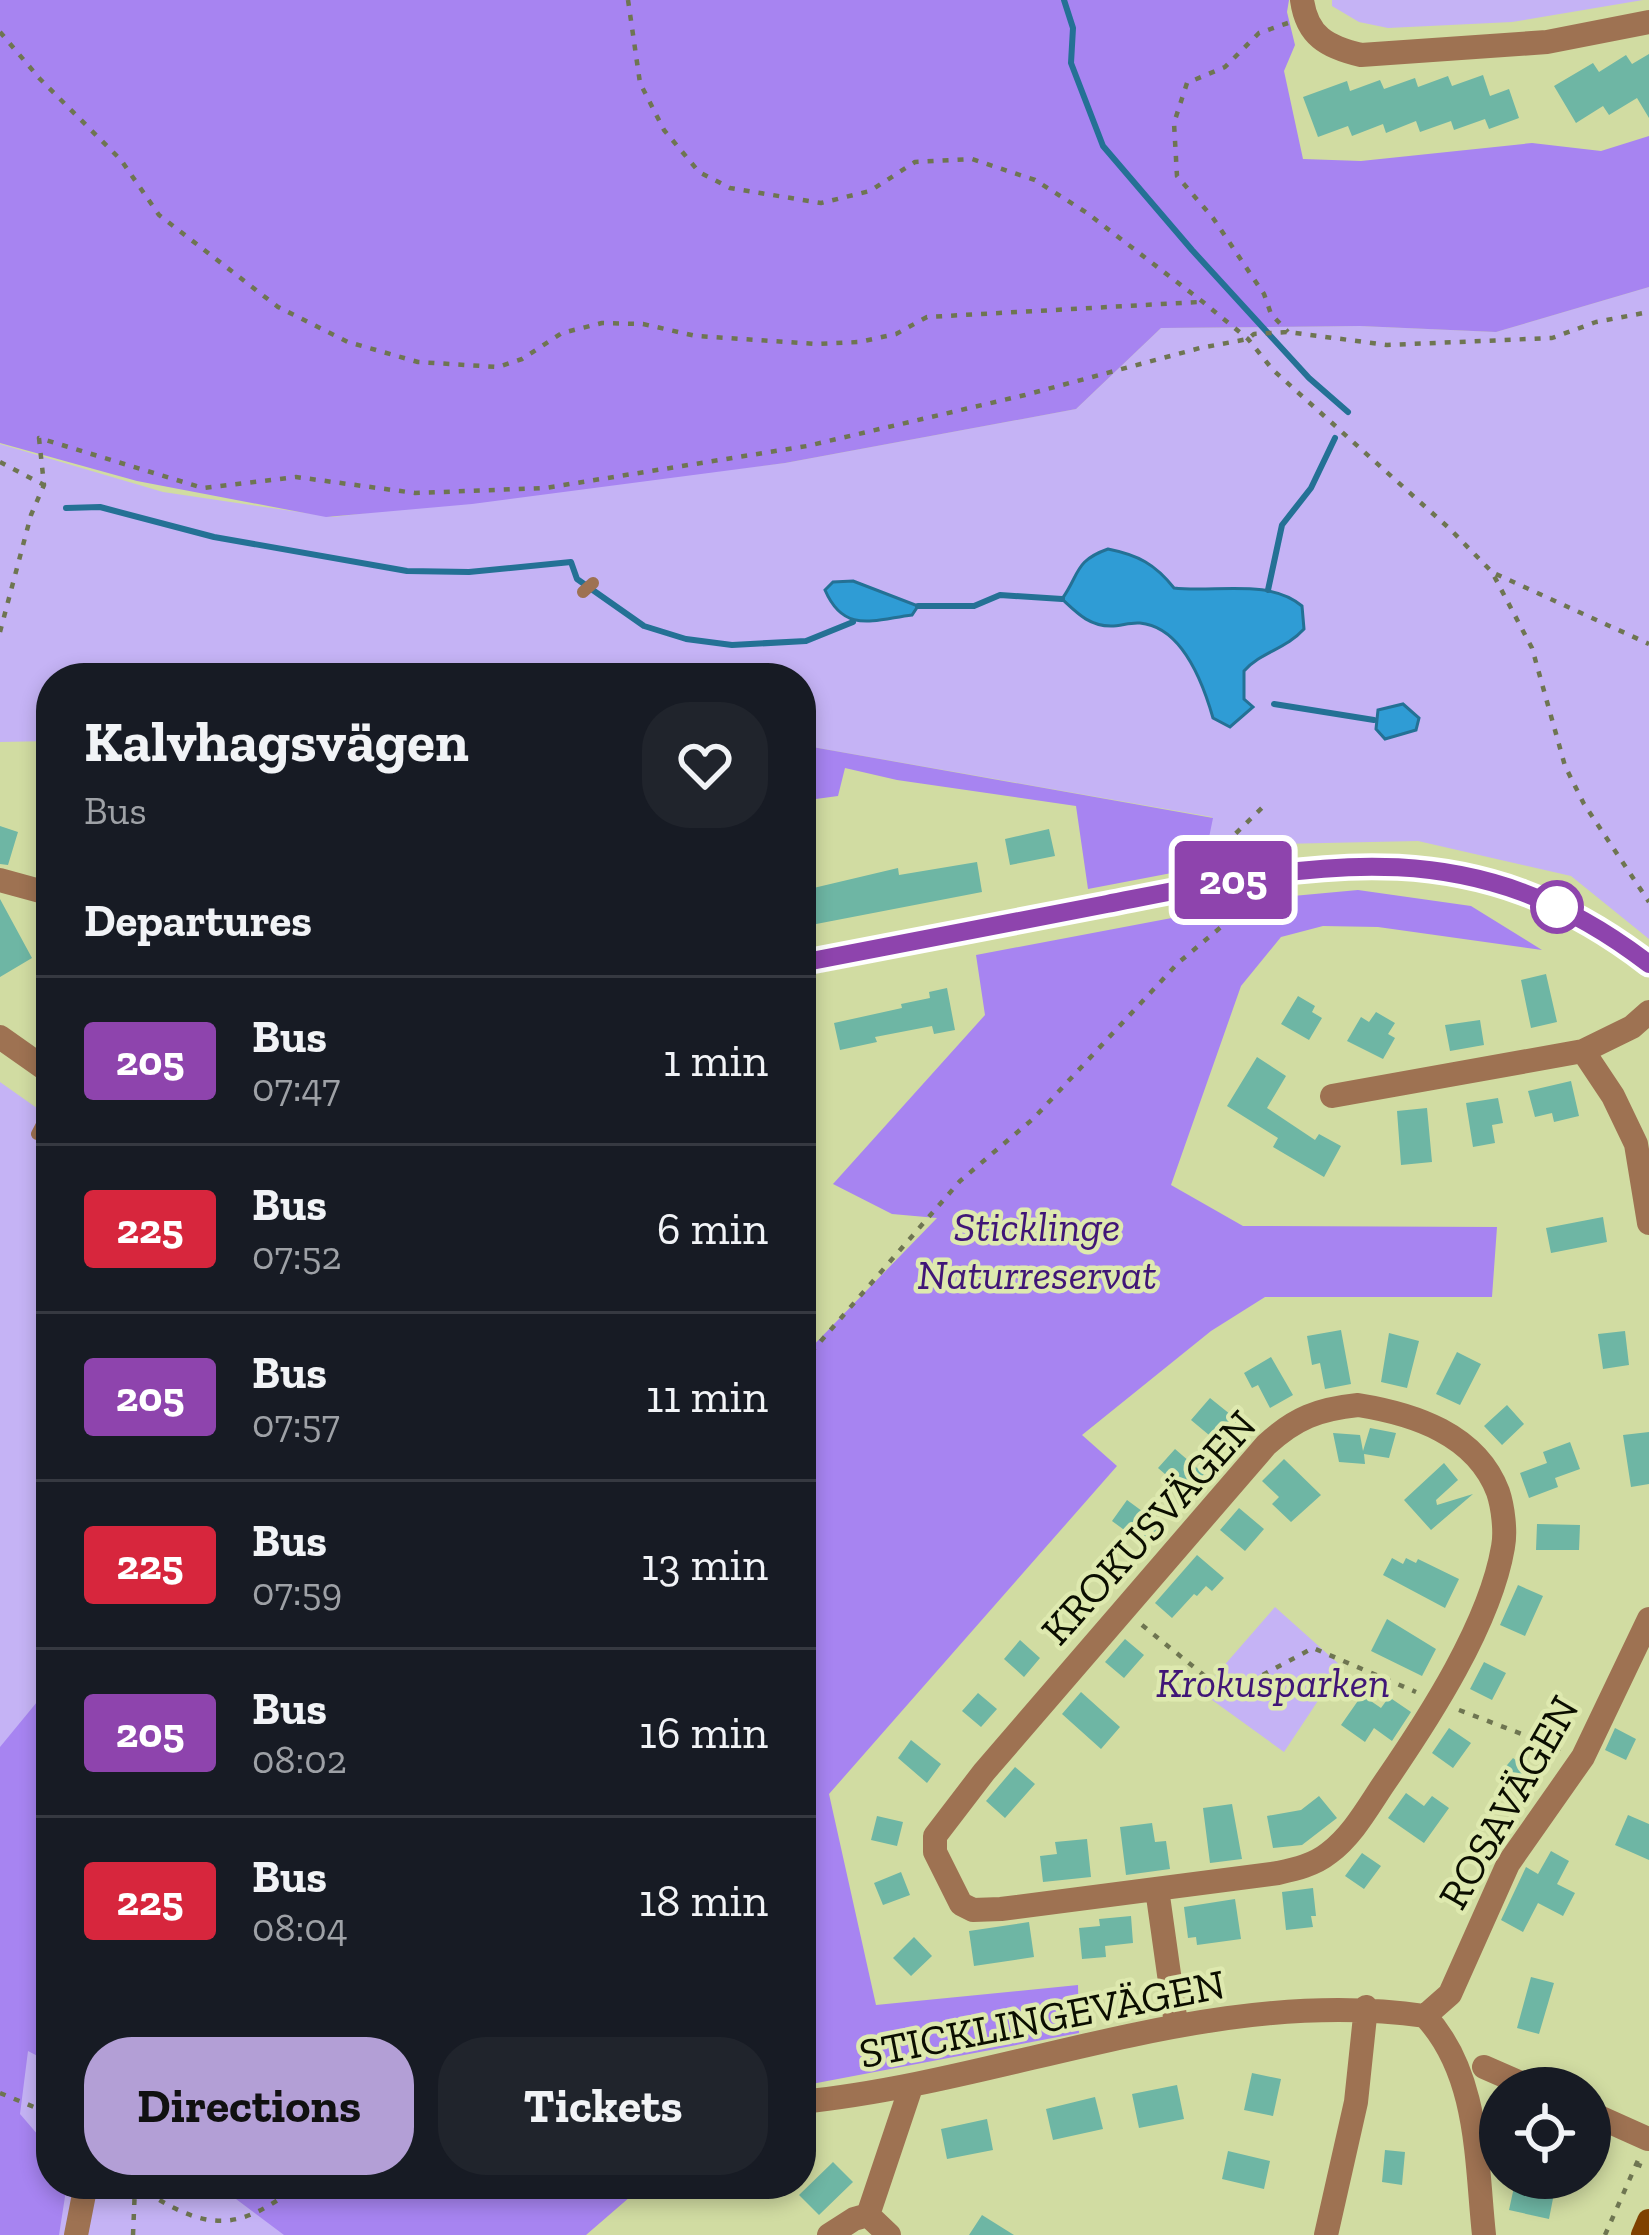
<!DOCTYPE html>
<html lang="en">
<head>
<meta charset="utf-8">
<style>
  :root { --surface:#171b24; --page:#20242c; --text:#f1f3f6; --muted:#9ea1a6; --line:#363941; --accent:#b39fd6 }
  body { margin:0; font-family:"Zilla Slab",serif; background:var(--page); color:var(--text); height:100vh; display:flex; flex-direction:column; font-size:45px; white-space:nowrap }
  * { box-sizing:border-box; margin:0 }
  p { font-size:39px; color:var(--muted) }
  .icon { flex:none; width:66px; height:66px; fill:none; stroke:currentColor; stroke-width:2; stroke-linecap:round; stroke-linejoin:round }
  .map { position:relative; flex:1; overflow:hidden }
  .drawer { position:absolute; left:36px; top:663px; width:780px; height:1536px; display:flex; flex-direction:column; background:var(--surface); border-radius:48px; box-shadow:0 6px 18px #0003 }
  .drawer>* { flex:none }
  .badge { padding:0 24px; border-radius:9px; font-size:42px; line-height:78px }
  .tools { position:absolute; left:1479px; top:2067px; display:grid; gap:24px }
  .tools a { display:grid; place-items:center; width:132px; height:132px; border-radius:50%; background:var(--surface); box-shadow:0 6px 18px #0003; font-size:60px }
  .map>.badge { position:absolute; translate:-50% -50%; box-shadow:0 0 0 6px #fff }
  h2 { padding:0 48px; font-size:45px; line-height:108px }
  .round { display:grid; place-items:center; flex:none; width:126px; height:126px; border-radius:48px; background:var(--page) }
  .headline { display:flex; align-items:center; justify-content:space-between; height:204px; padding:0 48px }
  h1 { font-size:57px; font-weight:700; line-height:90px }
  .button { display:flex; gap:24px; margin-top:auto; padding:24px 48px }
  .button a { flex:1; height:138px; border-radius:48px; background:var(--accent); color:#111; font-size:48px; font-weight:700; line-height:138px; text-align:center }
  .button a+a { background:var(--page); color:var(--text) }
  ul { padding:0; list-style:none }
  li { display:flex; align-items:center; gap:36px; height:168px; padding:0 48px; border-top:3px solid var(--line) }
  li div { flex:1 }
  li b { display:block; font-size:45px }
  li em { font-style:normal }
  li .badge { min-width:132px; font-weight:700; text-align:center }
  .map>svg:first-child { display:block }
  .green { fill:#c5b3f5 }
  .forest { fill:#a784f1 }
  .water { fill:#2f9cd5; stroke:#247195; stroke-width:3 }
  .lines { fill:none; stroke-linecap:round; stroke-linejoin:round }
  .stream { stroke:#247195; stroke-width:6 }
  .building { fill:#6eb6a4 }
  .path { stroke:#6e7551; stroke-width:4.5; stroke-dasharray:6 9; stroke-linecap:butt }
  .service { stroke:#9e7252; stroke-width:12 }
  .minor { stroke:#9e7252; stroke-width:24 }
  .tertiary { stroke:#9e7252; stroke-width:24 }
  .secondary { stroke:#7f4100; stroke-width:24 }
  .line-casing { stroke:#fff; stroke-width:27 }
  .line { stroke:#8e44ad; stroke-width:18 }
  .stop-dot { fill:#fff; stroke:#8e44ad; stroke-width:6 }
  .labels { text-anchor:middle; stroke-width:9; stroke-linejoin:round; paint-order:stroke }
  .park-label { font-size:42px; font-style:italic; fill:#401677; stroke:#dee9af }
  .street-label { font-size:42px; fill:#0b0e00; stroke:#dee9af }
</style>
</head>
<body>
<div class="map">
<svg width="1649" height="2235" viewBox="0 0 1649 2235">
  <rect width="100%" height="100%" fill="#d1dca2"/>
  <path class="green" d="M1332,0H1643L1512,22L1388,28L1359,22L1332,6Z
    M1649,287V939L1571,876L1418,841L1279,844L1203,867L1212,817L801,745V678H51V741L0,742V444L163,492L333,517L785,463L1076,409L1161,328L1360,326L1496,332Z
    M0,1082L51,1118V2184H637L576,2235H0Z
    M1275,1607L1341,1666L1284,1752L1201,1692Z"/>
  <path class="forest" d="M0,0H1289L1287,12L1295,45L1284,71L1303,159L1361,161L1532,143L1601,151L1649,136V287L1496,332L1360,326L1161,328L1076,409L785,463L472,504L326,517L137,481L0,443Z
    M801,745L1213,818L1203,867L1088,889L1076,806L897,780L845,768L838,796L801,801Z
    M1358,890L1471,906L1542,950L1378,927L1323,926L1281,937L1241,986L1171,1185L1243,1226L1497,1227L1492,1297H1265L1211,1331L1082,1435L1117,1466L829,1794L876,2005L1078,1985L1079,2033L801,2086V1358L937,1218L892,1214L833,1184L985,1015L976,955L1282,897Z
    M51,1685V2063L28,2051L20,2114L51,2150V2184H67L59,2235H0V1747Z
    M216,2184H645L586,2235H284Z"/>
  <path class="water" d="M1108,549C1138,555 1155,564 1174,588C1214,593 1269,578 1302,606L1304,629C1286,649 1261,652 1244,671V699L1253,707L1230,727L1213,718C1203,683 1182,627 1140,623C1130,622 1121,626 1111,626C1089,626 1077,613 1062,599C1080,574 1074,561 1108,549Z
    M853,581L918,606L912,615C873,620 844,634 825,590L833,582Z
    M1403,704L1419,718L1416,730L1385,739L1376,729L1378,710Z"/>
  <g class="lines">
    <path class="stream" d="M1064,0L1073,28L1071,63L1103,146L1192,250L1309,378L1348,412
      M66,508L100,507L214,537L407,571L469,572L571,562L577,579L644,626L686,639L732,645L806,641L853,622
      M1268,590L1282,525L1311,488L1335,438
      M918,606H974L1000,595L1062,599
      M1274,704L1374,720"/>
  </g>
  <path class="building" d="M1649,54V118L1637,98L1609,115L1603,106L1576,123L1554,86L1593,63L1599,72L1626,55L1632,64Z
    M1483,75L1490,96L1509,89L1519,118L1489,129L1485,119L1454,130L1451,121L1420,132L1416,121L1386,133L1383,124L1352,136L1348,126L1318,137L1303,97L1347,81L1350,91L1380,80L1384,89L1415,78L1418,87L1448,76L1452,86Z
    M0,826L18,832L8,865L0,864Z
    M1049,829L1055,856L1010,865L1005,839Z
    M977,862L982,892L811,925L805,890L898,868L899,875Z
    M0,899L32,958L0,977Z
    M1546,974L1557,1022L1531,1028L1521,980Z
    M947,988L955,1030L934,1034L932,1026L875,1037L877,1042L840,1050L834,1023L902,1008L901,1004L930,998L929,992Z
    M1298,996L1315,1006L1312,1012L1322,1018L1309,1040L1281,1024Z
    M1376,1012L1395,1023L1388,1034L1395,1038L1383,1059L1347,1041L1361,1017L1369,1022Z
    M1480,1020L1484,1045L1450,1051L1445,1025Z
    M1257,1057L1286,1076L1267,1108L1315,1140L1319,1134L1341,1146L1324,1177L1273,1147L1278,1138L1227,1106Z
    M1571,1081L1579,1116L1554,1122L1552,1113L1535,1117L1528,1091Z
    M1498,1098L1503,1123L1492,1125L1495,1143L1473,1147L1466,1103Z
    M1427,1108L1432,1162L1401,1165L1397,1111Z
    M1603,1217L1607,1242L1551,1253L1546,1228Z
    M1341,1330L1351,1384L1325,1389L1320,1363L1312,1365L1307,1336Z
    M1625,1331L1629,1365L1603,1369L1598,1334Z
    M1389,1333L1419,1341L1407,1388L1381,1382Z
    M1457,1352L1481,1364L1460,1405L1436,1394Z
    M1271,1357L1293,1395L1270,1408L1258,1385L1252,1388L1244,1373Z
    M1210,1398L1246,1427L1227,1450L1191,1420Z
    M1507,1405L1524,1424L1502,1445L1484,1426Z
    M1370,1428L1396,1433L1389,1458L1364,1454L1365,1464L1339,1462L1333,1433L1360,1435L1363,1451Z
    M1649,1432V1484L1631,1487L1623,1435Z
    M1570,1442L1580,1469L1555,1478L1558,1487L1529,1498L1520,1473L1547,1463L1543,1452Z
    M1175,1449L1204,1474L1187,1493L1158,1468Z
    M1284,1459L1321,1495L1291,1522L1272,1504L1279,1497L1262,1481Z
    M1444,1463L1458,1480L1436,1500L1437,1505L1473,1494L1431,1530L1404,1500Z
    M1127,1500L1161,1525L1146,1546L1112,1521Z
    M1239,1508L1264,1529L1245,1551L1220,1530Z
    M1537,1524L1580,1525L1579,1550H1536Z
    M1197,1555L1224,1578L1212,1591L1206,1586L1197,1596L1194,1594L1172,1618L1155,1603Z
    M1392,1558L1403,1564L1406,1558L1416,1563L1418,1559L1459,1579L1445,1608L1383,1575Z
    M1518,1585L1543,1596L1525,1636L1500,1625Z
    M1387,1619L1436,1649L1422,1676L1371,1651Z
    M1125,1639L1144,1655L1124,1678L1105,1662Z
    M1020,1640L1040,1658L1024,1677L1004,1659Z
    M1484,1662L1506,1673L1492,1700L1470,1689Z
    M1081,1692L1120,1727L1101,1749L1062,1714Z
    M978,1693L997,1709L981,1727L962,1711Z
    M1362,1695L1381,1708L1389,1697L1411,1712L1392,1741L1374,1728L1365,1742L1341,1725Z
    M1449,1728L1471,1743L1453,1768L1432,1753Z
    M1615,1728L1636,1739L1626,1760L1605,1750Z
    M911,1740L941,1764L927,1783L898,1758Z
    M1513,1758L1536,1776L1520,1796L1497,1777Z
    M1015,1767L1035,1784L1005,1818L986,1801Z
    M1406,1793L1424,1806L1432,1796L1449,1808L1424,1843L1388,1818Z
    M1319,1796L1337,1818L1302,1845L1273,1848L1267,1816L1301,1810Z
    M1232,1804L1242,1859L1210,1863L1203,1808Z
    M1628,1815L1649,1824V1860L1615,1845Z
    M877,1816L903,1822L897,1846L871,1840Z
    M1152,1823L1155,1842L1166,1841L1170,1869L1126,1875L1120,1827Z
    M1087,1839L1091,1877L1043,1882L1040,1856L1057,1854L1055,1842Z
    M1551,1851L1569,1861L1557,1884L1575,1893L1563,1916L1538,1903L1523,1932L1501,1920L1526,1867L1538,1874Z
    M1362,1853L1381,1866L1364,1889L1345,1876Z
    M901,1872L910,1895L883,1905L874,1883Z
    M1313,1888L1316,1916H1311L1313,1927L1286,1930L1282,1892Z
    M1235,1899L1241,1939L1197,1945L1196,1937L1188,1938L1184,1907Z
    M1131,1916L1133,1943L1105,1946L1106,1957L1082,1959L1079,1928L1100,1926L1099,1919Z
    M1029,1922L1034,1957L974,1966L969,1931Z
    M914,1937L932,1956L911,1976L893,1958Z
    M1531,1977L1554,1983L1539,2034L1517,2028Z
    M1252,2073L1281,2079L1273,2116L1244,2110Z
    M1177,2085L1184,2119L1139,2128L1132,2094Z
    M1095,2097L1103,2129L1053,2140L1046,2109Z
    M987,2119L993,2150L947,2159L941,2129Z
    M1385,2150L1405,2152L1402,2185L1382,2182Z
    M1228,2151L1270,2161L1264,2189L1222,2179Z
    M833,2162L853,2182L819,2215L799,2195Z
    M1516,2178H1557L1549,2219L1509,2210Z
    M982,2215L1014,2235H969Z"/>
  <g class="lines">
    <path class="path" d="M628,0L640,83L664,130L699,172L730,188L821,203L870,191L915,162L972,159L1035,180L1087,213L1203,302L1248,339L1273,370L1450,529L1492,572L1532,648L1565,766L1584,804L1649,902
      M1288,23L1259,33L1225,67L1187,83L1174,123L1177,176L1213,218L1264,294L1271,314L1288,332
      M0,32L40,79L121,160L159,215L278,307L348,342L418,362L498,367L522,359L562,333L602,323L643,324L696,336L818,344L859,342L896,334L927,317L1199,302
      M0,462L44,485
      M1496,574L1649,644
      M0,632L31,515L44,485L39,438L203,488L296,477L415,493L545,488L807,446L1025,395L1200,348L1248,339L1254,334L1288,332L1387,345L1552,338L1596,322L1649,312
      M1219,858L1232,837L1266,804
      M801,1364L960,1181L1034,1118L1178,963L1251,902
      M1142,1625L1227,1694L1313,1648L1416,1692
      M1459,1710L1561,1749
      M0,2093L51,2114
      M1636,2164L1649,2169
      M134,2184C204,2231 236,2235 299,2184
      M133,2235L135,2187
      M1605,2235L1639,2158"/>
    <path class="service" d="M583,592L593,583
      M37,1134L51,1107"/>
    <path class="minor" d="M1302,0C1307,36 1327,47 1361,55L1547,42L1649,22
      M0,880L51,894
      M1649,1012L1632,1027L1583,1051L1613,1096L1636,1144L1649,1223
      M1332,1096L1583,1051
      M1358,1405C1414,1414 1476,1434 1498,1492C1503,1507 1506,1532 1503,1547C1490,1624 1429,1718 1385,1782C1368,1807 1353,1835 1329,1853C1314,1865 1296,1869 1278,1873L1001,1909L973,1910L961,1904L935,1852V1836L984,1772L1266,1445C1295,1418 1319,1409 1358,1405Z
      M1157,1889L1176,2024
      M1425,2016L1450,1994L1508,1864L1583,1757L1649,1619
      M1484,2067L1532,2088
      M801,2102C1010,2081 1212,1985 1425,2016C1479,2074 1476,2160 1484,2235
      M1590,2113L1648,2139
      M868,2215L889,2235
      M76,2235L86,2184
      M829,2235L854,2219L868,2215L911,2087
      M1326,2235L1356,2102L1366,2007"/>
    <path class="tertiary" d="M801,964C903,944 1005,924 1107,904C1311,864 1469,825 1649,964
      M0,1037L51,1073"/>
    <path class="secondary" d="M1643,2235L1649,2221"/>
  </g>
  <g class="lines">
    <g class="line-casing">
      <path id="line" d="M801,963C903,944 1005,924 1107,904C1311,864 1469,825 1649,964"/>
    </g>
    <use href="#line" class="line"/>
  </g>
  <circle class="stop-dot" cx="1557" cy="907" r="24"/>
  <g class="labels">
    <g class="park-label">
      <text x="1037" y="1241">Sticklinge<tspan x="1037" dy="48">Naturreservat</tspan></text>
      <text x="1273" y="1697">Krokusparken</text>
    </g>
    <g class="street-label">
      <text transform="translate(1148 1527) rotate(-48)" y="15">KROKUSVÄGEN</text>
      <text transform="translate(1508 1802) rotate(-60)" y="15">ROSAVÄGEN</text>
      <text transform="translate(1042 2018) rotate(-11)" y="15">STICKLINGEVÄGEN</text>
    </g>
  </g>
</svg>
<div class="tools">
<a><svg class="icon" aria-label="locate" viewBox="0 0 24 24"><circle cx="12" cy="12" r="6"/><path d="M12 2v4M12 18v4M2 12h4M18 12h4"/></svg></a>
</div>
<b class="badge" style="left:1233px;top:880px;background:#8e44ad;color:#fff">205</b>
<section class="drawer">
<div class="headline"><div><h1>Kalvhagsvägen</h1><p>Bus</p></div><a class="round"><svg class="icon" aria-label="heart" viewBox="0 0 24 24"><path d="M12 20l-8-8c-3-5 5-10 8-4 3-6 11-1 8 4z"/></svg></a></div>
<h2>Departures</h2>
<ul>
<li><span class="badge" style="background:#8e44ad;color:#fff">205</span><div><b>Bus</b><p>07:47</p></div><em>1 min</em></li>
<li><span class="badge" style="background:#d7263d;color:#fff">225</span><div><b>Bus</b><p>07:52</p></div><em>6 min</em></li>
<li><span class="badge" style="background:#8e44ad;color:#fff">205</span><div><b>Bus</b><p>07:57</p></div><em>11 min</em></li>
<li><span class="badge" style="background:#d7263d;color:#fff">225</span><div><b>Bus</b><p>07:59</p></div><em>13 min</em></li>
<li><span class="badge" style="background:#8e44ad;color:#fff">205</span><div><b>Bus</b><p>08:02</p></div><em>16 min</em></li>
<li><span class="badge" style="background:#d7263d;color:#fff">225</span><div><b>Bus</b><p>08:04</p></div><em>18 min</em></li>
</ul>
<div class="button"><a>Directions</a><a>Tickets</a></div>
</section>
</div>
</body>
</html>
